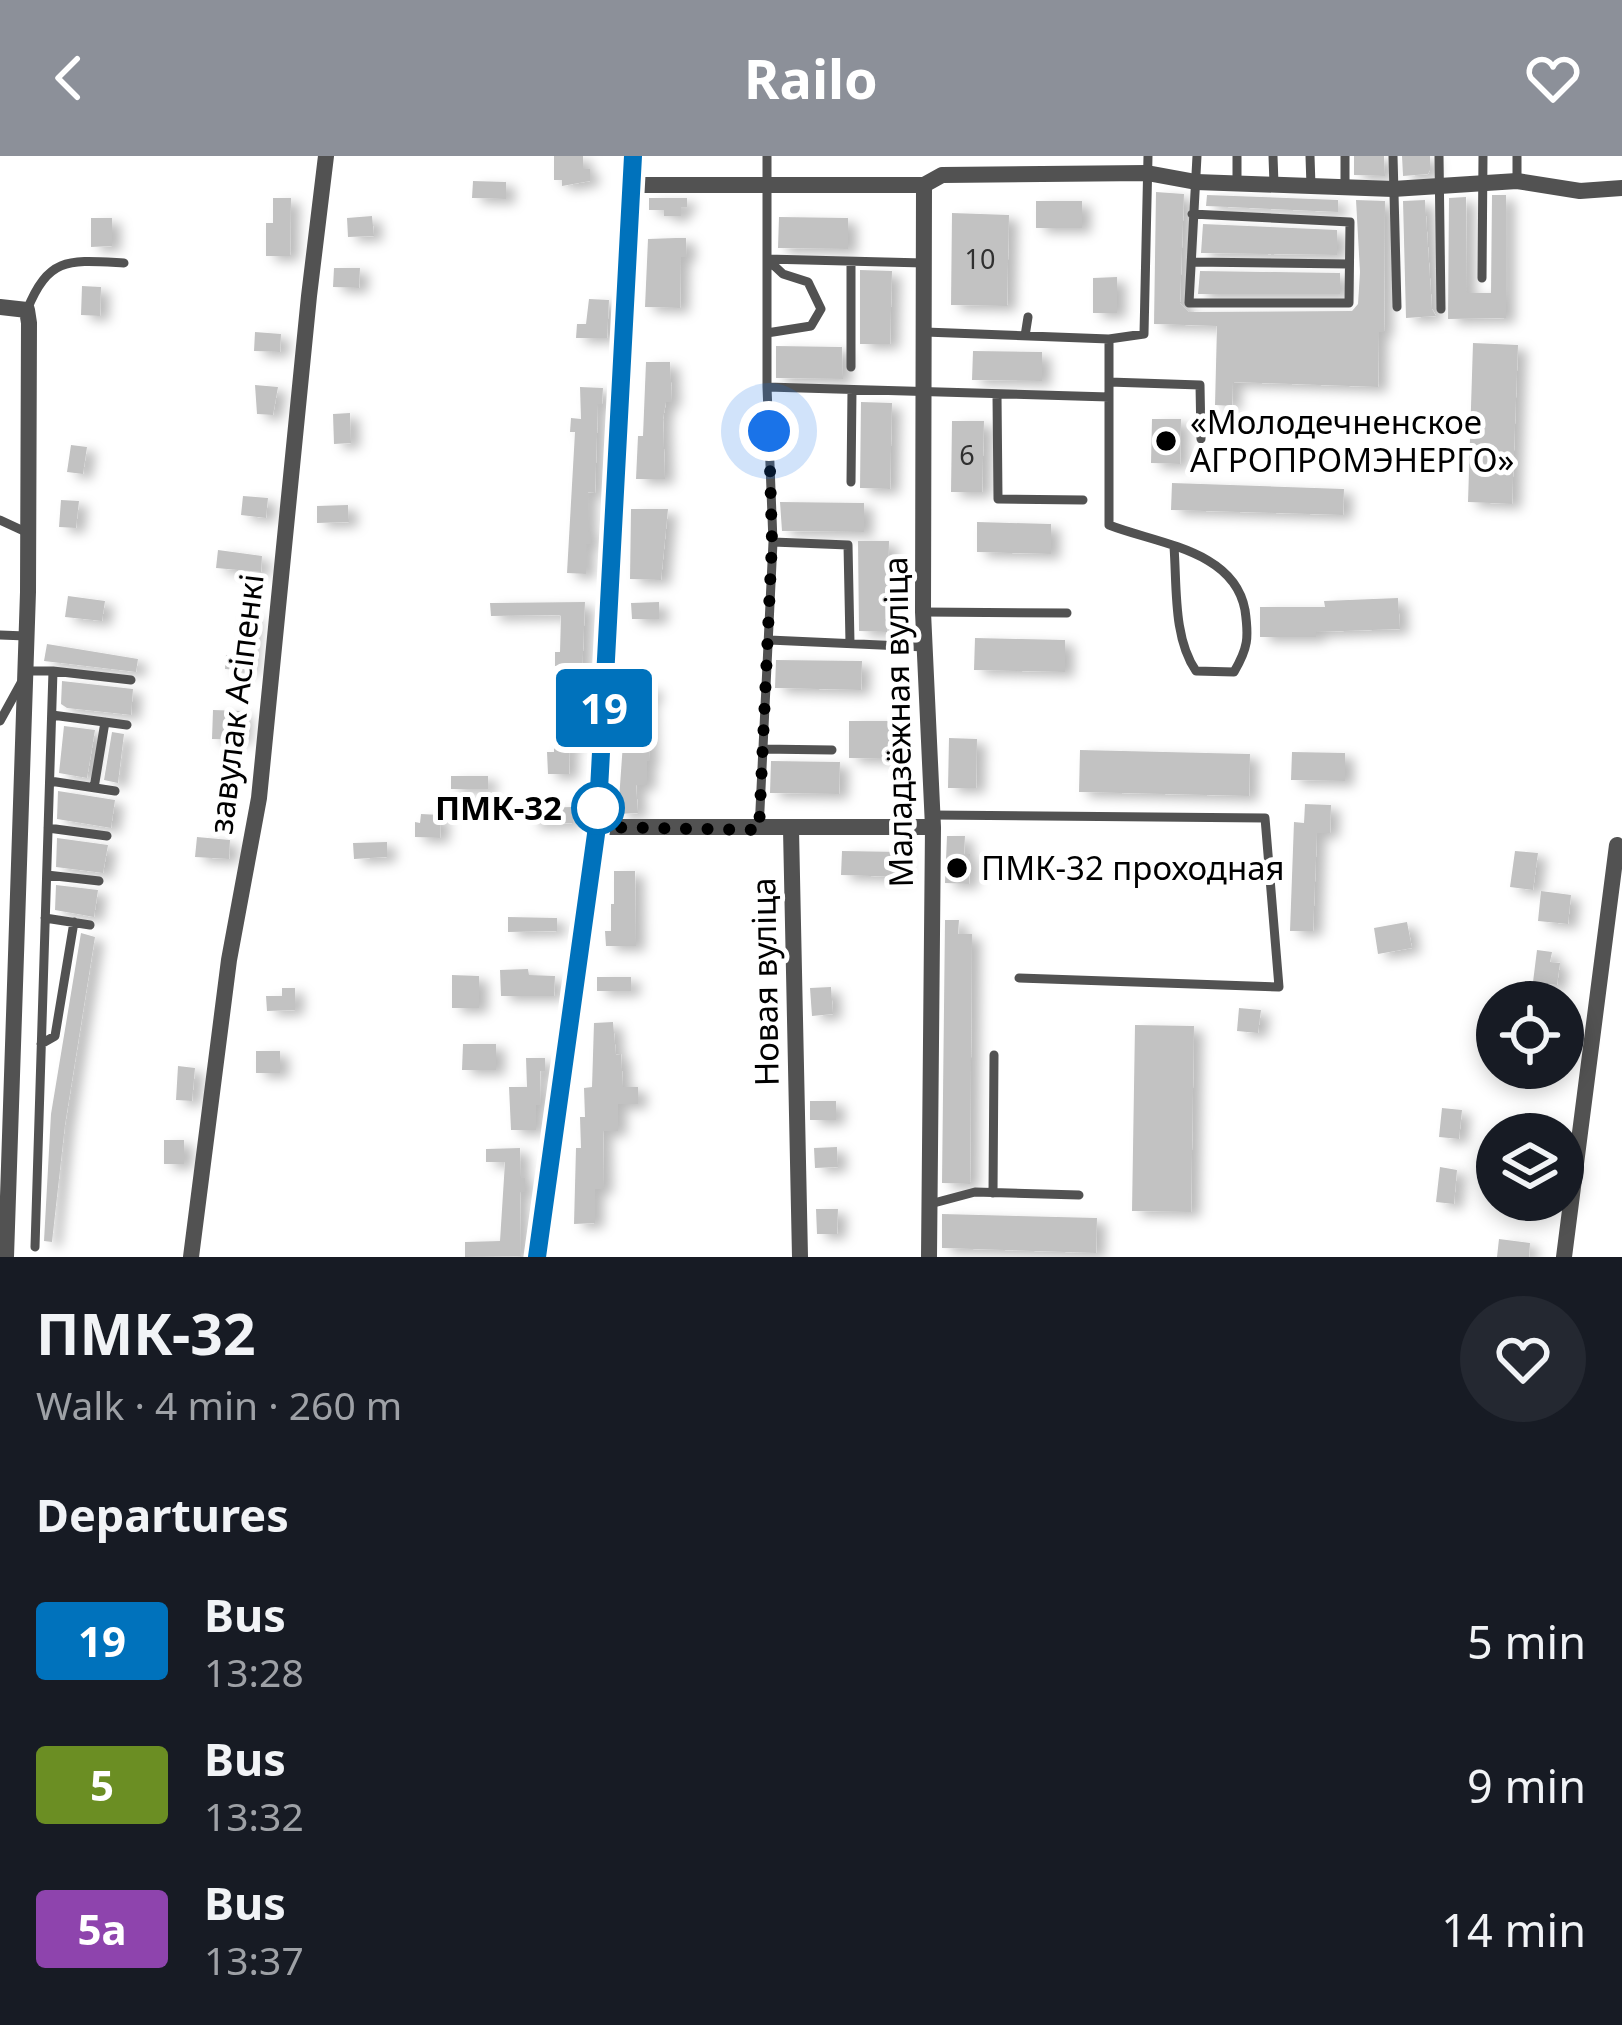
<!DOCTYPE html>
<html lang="en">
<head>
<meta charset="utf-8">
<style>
  :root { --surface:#171b24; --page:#242831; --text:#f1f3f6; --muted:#9ea1a6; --accent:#8c9099 }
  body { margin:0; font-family:"Noto Sans",sans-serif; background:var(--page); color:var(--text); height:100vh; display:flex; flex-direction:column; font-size:45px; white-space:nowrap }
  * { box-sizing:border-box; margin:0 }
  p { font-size:39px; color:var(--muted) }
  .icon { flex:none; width:66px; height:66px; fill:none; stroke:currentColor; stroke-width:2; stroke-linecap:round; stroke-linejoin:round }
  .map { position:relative; height:1101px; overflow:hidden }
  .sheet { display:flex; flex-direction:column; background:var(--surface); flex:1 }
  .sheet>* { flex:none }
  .badge { padding:0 24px; border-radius:9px; font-size:42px; line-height:78px }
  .controls { position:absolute; left:1476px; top:825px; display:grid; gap:24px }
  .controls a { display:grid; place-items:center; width:108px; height:108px; border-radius:50%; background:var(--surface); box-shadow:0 6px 18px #0003; font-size:60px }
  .you { position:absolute; width:60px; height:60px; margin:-30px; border:9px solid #fff; border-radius:50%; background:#1a73e8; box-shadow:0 0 0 18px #1a73e833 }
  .map>.badge { position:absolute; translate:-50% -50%; box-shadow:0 0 0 6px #fff }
  h2 { padding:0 36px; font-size:45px; line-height:108px }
  .round { display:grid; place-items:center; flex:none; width:126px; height:126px; border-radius:63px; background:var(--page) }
  .summary { display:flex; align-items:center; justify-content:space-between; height:204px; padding:0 36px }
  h1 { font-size:57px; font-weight:700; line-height:90px }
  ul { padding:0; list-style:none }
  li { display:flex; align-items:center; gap:36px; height:144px; padding:0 36px }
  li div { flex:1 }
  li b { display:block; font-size:45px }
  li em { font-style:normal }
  li .badge { min-width:132px; font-weight:700; text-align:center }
  header { display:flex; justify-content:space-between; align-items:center; height:156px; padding:0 36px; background:var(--accent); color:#fff; font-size:54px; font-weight:700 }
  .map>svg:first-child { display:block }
  .building { fill:#c2c2c2; filter:url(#shadow) }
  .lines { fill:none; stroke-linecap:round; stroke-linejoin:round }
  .service { stroke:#525252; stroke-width:9 }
  .minor { stroke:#525252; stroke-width:16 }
  .line-casing { stroke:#fff; stroke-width:27 }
  .line { stroke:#0072bc; stroke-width:18 }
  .walk { stroke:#000; stroke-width:12; stroke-dasharray:0 21.6 }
  .poi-dot { fill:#000; stroke:#fff; stroke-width:4.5 }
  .stop-dot { fill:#fff; stroke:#0072bc; stroke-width:6 }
  .labels { text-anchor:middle; stroke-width:10; stroke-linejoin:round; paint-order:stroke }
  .number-label { font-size:27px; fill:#303030 }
  .poi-label { font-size:33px; fill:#000; stroke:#fff; text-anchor:start }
  .street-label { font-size:33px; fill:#000; stroke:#fff }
  .stop-label { font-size:33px; font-weight:bold; fill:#000; stroke:#fff; text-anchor:end }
</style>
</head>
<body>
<header><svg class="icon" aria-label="back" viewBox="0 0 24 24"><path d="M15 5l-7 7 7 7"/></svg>Railo<svg class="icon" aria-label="heart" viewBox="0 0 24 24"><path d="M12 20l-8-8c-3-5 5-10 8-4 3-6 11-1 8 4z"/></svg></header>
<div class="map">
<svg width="1622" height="1101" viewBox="0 0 1622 1101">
  <defs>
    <filter id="shadow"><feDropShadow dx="9" dy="5" stdDeviation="6" flood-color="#0004"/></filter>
  </defs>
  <rect width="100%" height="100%" fill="#fff"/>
  <path class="building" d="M554,0H583V13H590V25L562,30V24H554Z
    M1354,0H1384L1385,20L1354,19Z
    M1402,0H1430V14L1428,18L1403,20Z
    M473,25L506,26V43L472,42Z
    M1156,36L1184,38L1180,147L1189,156L1352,155L1358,148L1360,116L1356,44L1385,45L1384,176H1379L1378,231L1233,226L1232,250L1215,249L1217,170L1154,168Z
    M1207,39L1338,44V56L1206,50Z
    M1492,39H1506V162L1448,163L1449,42L1466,41L1467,137H1491Z
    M273,42H291L290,100H266V67H273Z
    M649,42H687V51H681V60H664V54H649Z
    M1425,44L1432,153L1436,160L1406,162L1403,45Z
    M1036,45H1082V72H1036Z
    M952,57L1009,59L1007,150L951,149Z
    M372,60L374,80L348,81L347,62Z
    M779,61L848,62V93L778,92Z
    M91,62H112V90L91,91Z
    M1203,68L1337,74V99L1201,97Z
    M676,82H686L687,101H681L680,152L645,151L648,83Z
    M334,112H360L359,132L333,131Z
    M860,114L892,115L890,188H860Z
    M1200,115L1340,117V138H1198Z
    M1117,121V157H1093V122Z
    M82,130L101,131L100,160L81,159Z
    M589,143L609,144L607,182H576L577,168H586Z
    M255,176L281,178L280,196L254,195Z
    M1473,187L1518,189L1512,348L1468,346Z
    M776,190L842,191L843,223L776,222Z
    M973,195L1042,196V225L972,224Z
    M646,206H670L672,246H666L663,263L665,323H636L638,280H643Z
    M255,229L278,231L273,259L257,258Z
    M580,231L603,232L602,248H598L595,337L588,336V376H591V388H586V418L567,417L575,276H570L571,262L581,263Z
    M861,246L892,247L890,333L860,332Z
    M350,257L351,287L334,288L333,258Z
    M1152,263H1181L1180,308L1151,307Z
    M952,265H984L982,336H951Z
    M71,289L87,291L83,318L67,316Z
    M1172,327L1344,333L1343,359L1171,354Z
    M243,340L268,342L266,362L241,359Z
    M61,344L79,345L76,372L59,371Z
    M780,346L864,347V376L782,375Z
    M348,349L349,366L317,367V350Z
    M631,353H668L661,424L630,423Z
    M977,366L1051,368V398L977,396Z
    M858,385H889L887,476L859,475Z
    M218,394L262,400L261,416L216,412Z
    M68,440L105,445L102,465L65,461Z
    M1398,442L1400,473L1316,476V481H1260V451H1325L1324,445Z
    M585,446L581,545H562L561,510H555V496H560L561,459L491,460L490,447Z
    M659,446V463H632L631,447Z
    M238,457L254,458L249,515L225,513L226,499L237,500Z
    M975,482L1065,484V516L974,514Z
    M47,488L138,503L136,516L44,505Z
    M776,504L862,505L861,534L775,532Z
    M62,525L133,533L131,559L67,552L61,548Z
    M627,530H653V542H648L650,605H647V629H636L638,657L618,658Z
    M213,554L244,555L243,584L212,583Z
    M849,565H892L891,603L849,602Z
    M554,569H585V583L570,584L569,618H548L547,596H554Z
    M64,570L95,574L87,622L59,617Z
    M112,576L124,578L118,627L104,624Z
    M949,582L977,583L976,632H948Z
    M1080,594L1250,598L1249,640L1079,636Z
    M1292,596L1345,597V625L1291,624Z
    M771,605L840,606L839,638L770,637Z
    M451,620H488V633H451Z
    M58,635L115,644L111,672L57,663Z
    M1305,648L1331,649L1330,677H1317L1313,775H1290L1294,666L1304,667Z
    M573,651V667L531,668L530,652Z
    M421,658L441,659L440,682L415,681V666L420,667Z
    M947,680H965L964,698H970L969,728L945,727Z
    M197,681L230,684L229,703L195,701Z
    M57,682L108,689L103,717L56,711Z
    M387,686V701L354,703L353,687Z
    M842,695L902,696L901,721L841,719Z
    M1515,695L1538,697L1533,734L1510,731Z
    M614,715H635L636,790H606L605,775H611V748H614Z
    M56,729L98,734L94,761L55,754Z
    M1541,735L1571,739L1568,768L1538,765Z
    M508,761L557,762V775L508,776Z
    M945,764H959L958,778H972L970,1028L942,1027Z
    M1407,766L1412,792L1378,798L1374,772Z
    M81,777L95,781L65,969L52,1086L44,1085L51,958Z
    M1537,794L1552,796L1550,806L1560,807L1557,829L1533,826Z
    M528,813L529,819L555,820L554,840H501L500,814Z
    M452,819L479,820V852H452Z
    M597,821H631V835H597Z
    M831,831L833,858L812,860L810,832Z
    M282,832H295V854L267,855L266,840H282Z
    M1239,852L1261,854L1258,877L1237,875Z
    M613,866L616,899L621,898L623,931H638V948H618V975H603L604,1033H595V1067L574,1068L576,992H581L580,961H585L584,932L592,931L594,867Z
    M1135,869L1194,870L1191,1056L1132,1055Z
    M463,888H496V914H462Z
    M256,895H280V917H256Z
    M526,902H545V915H540L541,949H536V974H511L509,931H527Z
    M178,910L195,912L192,945L176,944Z
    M810,945H836V964H810Z
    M1442,952L1462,954L1459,983L1439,981Z
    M164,984H184V1008H164Z
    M837,991L838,1011L815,1012L814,992Z
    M520,992L521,1022H525V1036H520L521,1100L465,1101V1086L500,1085L505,1006H486V993Z
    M1440,1011L1457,1014L1454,1048L1436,1046Z
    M816,1053H838L837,1078H817Z
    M942,1058L1097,1062L1096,1097L942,1092Z
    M1499,1083L1530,1087L1529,1101H1497Z"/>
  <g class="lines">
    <path class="service" d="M1273,0L1274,28
      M1310,0L1311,30
      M1393,0L1397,151
      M1439,0L1441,153
      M1517,25V0
      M1237,26V0
      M1345,31V0
      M1192,58L1350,66L1349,147H1189L1197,0
      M767,103L924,107
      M767,103L783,118L808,126L821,153L811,170L767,177
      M1192,106L1349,108
      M851,107V211
      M1482,122L1483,0
      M27,154C49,100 69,104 124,107
      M925,176L1109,183L1144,178L1148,0
      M1025,180L1028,161
      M1109,183V369C1158,388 1234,394 1245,454C1249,482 1248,492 1234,516L1196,515C1173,482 1177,430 1174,391
      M1109,226L1200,229L1201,283
      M767,231L1109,241
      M997,239L998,343L1083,344
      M851,326L852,234
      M0,364L28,377
      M773,386L848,389L850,487
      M923,456L1067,457
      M0,479L26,480
      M769,484L925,491
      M23,515H53L35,1091
      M53,515L131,524
      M52,559L127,569
      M0,565L21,527
      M762,593L832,594
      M50,625L115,635
      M94,632L105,566
      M932,659L1265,662L1279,831L1019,822
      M48,672L107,680
      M759,674L773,386L767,231V0
      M47,719L99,725
      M45,762L90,769
      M41,888L55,880L74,766
      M993,1037L994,899
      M930,1048L975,1036L1079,1039"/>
    <path class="minor" d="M631,29H924
      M924,29L923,456L933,671L929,1101
      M924,29L942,19L1147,17L1196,26L1311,30L1393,33L1517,25L1580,35L1622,32
      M0,151L27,154L29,167L28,436L6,1101
      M597,671H933
      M791,673L800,1101
      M191,1101L229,804L259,642L309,140L326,0
      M537,1101L597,671L633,0
      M1564,1101L1617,689"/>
  </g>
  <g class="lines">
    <g class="line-casing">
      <path id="line" d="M537,1101L597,671L633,0"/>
    </g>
    <use href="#line" class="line"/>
    <path class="walk" d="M598,652L597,671L759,674L772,386L769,275"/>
  </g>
  <g class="poi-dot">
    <circle cx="1166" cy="285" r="12"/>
    <circle cx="957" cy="712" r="12"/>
  </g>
  <circle class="stop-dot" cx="598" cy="652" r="24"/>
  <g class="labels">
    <g class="number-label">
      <text x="980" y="113">10</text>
      <text x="967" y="309">6</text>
    </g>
    <g class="poi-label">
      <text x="1190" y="278">«Молодечненское<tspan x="1190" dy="38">АГРОПРОМЭНЕРГО»</tspan></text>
      <text x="981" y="724">ПМК-32 проходная</text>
    </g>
    <g class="street-label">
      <text transform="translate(236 548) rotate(-83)" y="12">завулак Асіпенкі</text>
      <text transform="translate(898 566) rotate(-91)" y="12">Маладзёжная вуліца</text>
      <text transform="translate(765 826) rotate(-91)" y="12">Новая вуліца</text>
    </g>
    <g class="stop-label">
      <text x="562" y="664">ПМК-32</text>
    </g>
  </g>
</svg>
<div class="controls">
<a><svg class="icon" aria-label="locate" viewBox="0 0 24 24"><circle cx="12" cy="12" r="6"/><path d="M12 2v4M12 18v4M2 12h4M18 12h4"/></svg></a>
<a><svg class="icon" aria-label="layers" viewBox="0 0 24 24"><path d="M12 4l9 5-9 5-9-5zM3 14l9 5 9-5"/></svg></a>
</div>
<div class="you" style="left:769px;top:275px"></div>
<b class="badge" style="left:604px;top:552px;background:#0072bc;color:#fff">19</b>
</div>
<section class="sheet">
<div class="summary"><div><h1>ПМК-32</h1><p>Walk · 4 min · 260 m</p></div><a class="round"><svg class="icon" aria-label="heart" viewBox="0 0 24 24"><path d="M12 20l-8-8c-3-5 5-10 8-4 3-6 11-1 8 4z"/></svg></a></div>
<h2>Departures</h2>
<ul>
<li><span class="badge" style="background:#0072bc;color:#fff">19</span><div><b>Bus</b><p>13:28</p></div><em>5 min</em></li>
<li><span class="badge" style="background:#6b8e23;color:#fff">5</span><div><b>Bus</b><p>13:32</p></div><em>9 min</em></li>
<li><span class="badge" style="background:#8e44ad;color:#fff">5а</span><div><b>Bus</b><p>13:37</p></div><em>14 min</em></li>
</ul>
</section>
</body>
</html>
